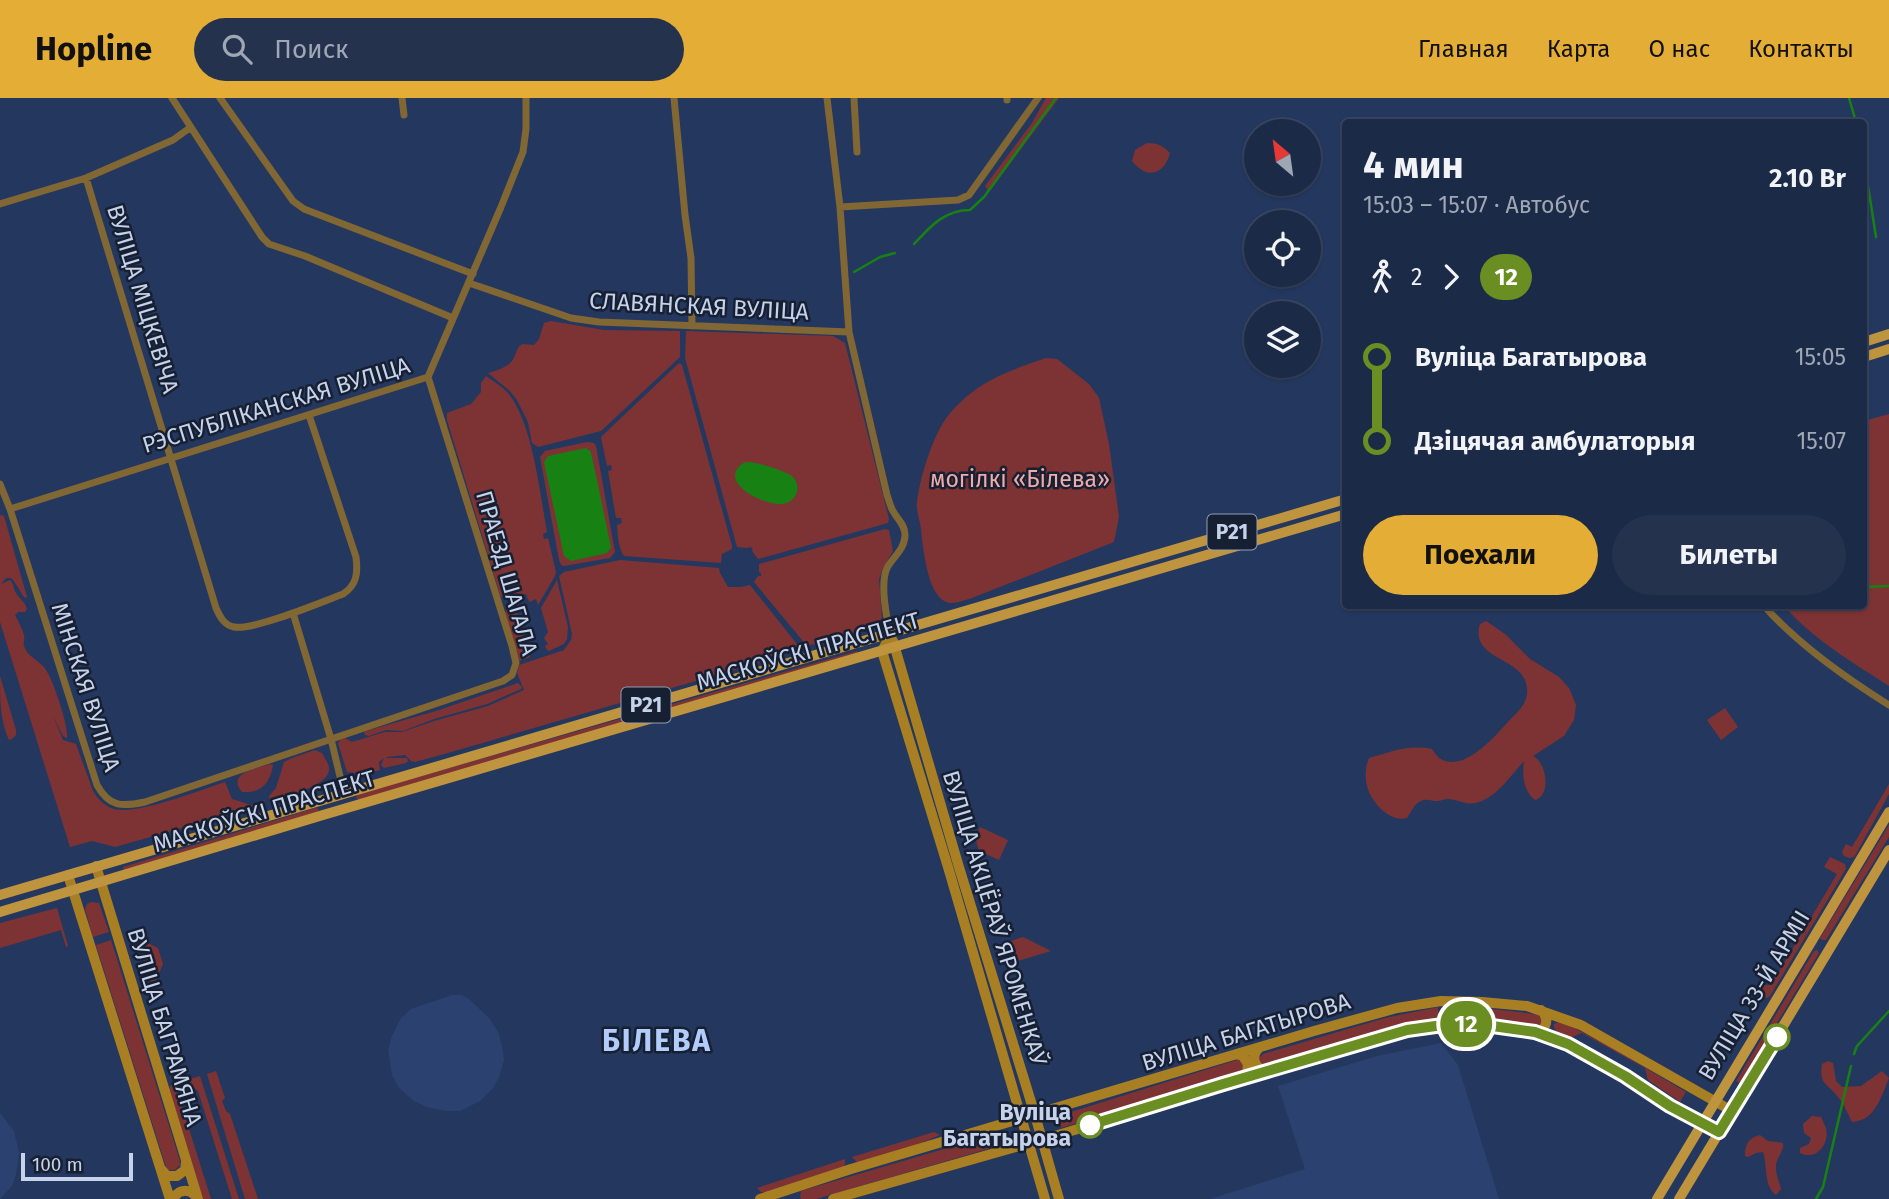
<!DOCTYPE html>
<html lang="ru">
<head>
<meta charset="utf-8">
<style>
  :root { --surface:#1b2a47; --page:#24324e; --text:#f1f3f6; --muted:#a0a7b4; --line:#394660; --accent:#e4ad35 }
  body { margin:0; font-family:"Fira Sans",sans-serif; background:var(--page); color:var(--text); height:100vh; display:flex; flex-direction:column; font-size:26px; white-space:nowrap }
  * { box-sizing:border-box; margin:0 }
  p { font-size:23px; color:var(--muted) }
  .icon { flex:none; width:38px; height:38px; fill:none; stroke:currentColor; stroke-width:2; stroke-linecap:round; stroke-linejoin:round }
  .map { position:relative; flex:1; overflow:hidden }
  .side { position:absolute; left:1342px; top:21px; width:525px; height:490px; display:flex; flex-direction:column; background:var(--surface); border-radius:7px; box-shadow:0 2px 5px #0004,0 0 0 2px var(--line) }
  .side>* { flex:none }
  .badge { padding:0 14px; border-radius:23px; font-size:24px; line-height:46px }
  .needle { width:46px; rotate:331deg }
  .controls { position:absolute; left:1244px; top:21px; display:grid; gap:14px }
  .controls a { display:grid; place-items:center; width:77px; height:77px; border-radius:50%; background:var(--surface); box-shadow:0 2px 5px #0004,0 0 0 2px var(--line); font-size:35px }
  .scale { position:absolute; left:21px; bottom:18px; width:112px; box-sizing:border-box; padding-left:7px; border:4px solid #c5d2ea; border-top:0; font-size:19px; line-height:24px; white-space:nowrap; color:#c5d2ea; -webkit-text-stroke:5px #172032; paint-order:stroke }
  .map>.badge { position:absolute; translate:-50% -50%; box-shadow:0 0 0 4px #fff }
  .legs { display:flex; align-items:center; gap:10px; height:77px; padding:0 21px; font-size:23px }
  .legs p { margin-inline-start:auto }
  .head { display:flex; align-items:center; justify-content:space-between; height:119px; padding:0 21px }
  h1 { font-size:38px; font-weight:700; line-height:52px }
  .cta { display:flex; gap:14px; margin-top:auto; padding:14px 21px }
  .cta a { flex:1; height:80px; border-radius:42px; background:var(--accent); color:#111; font-size:28px; font-weight:700; line-height:80px; text-align:center }
  .cta a+a { background:var(--page); color:var(--text) }
  ul { padding:0 21px; list-style:none }
  li { display:flex; align-items:center; gap:24px; height:84px; font-size:26px }
  li i { display:grid; place-items:center; width:10px; height:100%; margin:0 9px; background:currentColor }
  li i::after { content:''; width:18px; height:18px; margin:-9px; border:5px solid; border-radius:50%; background:var(--surface) }
  li p { margin-inline-start:auto }
  li:first-child i { background:linear-gradient(#0000 50%,currentColor 0) }
  li:last-child i { background:linear-gradient(currentColor 50%,#0000 0) }
  header { display:flex; align-items:center; gap:42px; box-sizing:border-box; height:98px; padding:0 35px; background:var(--accent); color:#111 }
  header strong { font-size:33px }
  nav { display:flex; gap:38px; margin-inline-start:auto; font-size:24px }
  .search { width:490px; height:63px; background:var(--page); display:flex; align-items:center; gap:18px; box-sizing:border-box; padding:0 24px; border-radius:38px; color:var(--muted); font-size:26px }
  .map>svg:first-child { display:block }
  .built { fill:#2b4270 }
  .green { fill:#7d3333 }
  .water { fill:#178213 }
  .lines { fill:none; stroke-linecap:round; stroke-linejoin:round }
  .stream { stroke:#178213; stroke-width:2.5 }
  .street { stroke:#816734; stroke-width:7 }
  .secondary { stroke:#a97f24; stroke-width:10 }
  .primary { stroke:#bf943e; stroke-width:10 }
  .line-1-casing { stroke:#fff; stroke-width:16 }
  .line-1 { stroke:#6b8e23; stroke-width:10 }
  .stop-1-dot { fill:#fff; stroke:#6b8e23; stroke-width:3.5 }
  .labels { text-anchor:middle; stroke-width:5; stroke-linejoin:round; paint-order:stroke }
  .shield { fill:#172032; stroke:#919db3; stroke-width:2 }
  .shield-label { font-size:21px; font-weight:bold; fill:#c5d2ea }
  .street-label { font-size:23px; fill:#c5d2ea; stroke:#172032 }
  .park-label { font-size:23px; fill:#eeaba7; stroke:#172032 }
  .stop-label { font-size:23px; font-weight:bold; fill:#c5d2ea; stroke:#172032; text-anchor:end }
  .district-label { font-size:30px; font-weight:bold; letter-spacing:2px; fill:#b2ccfc; stroke:#172032 }
</style>
</head>
<body>
<header>
<strong>Hopline</strong>
<div class="search"><svg class="icon" aria-label="search" viewBox="0 0 24 24"><circle cx="10" cy="10" r="6"/><path d="M15 15l6 6"/></svg>Поиск</div>
<nav><a>Главная</a><a>Карта</a><a>О нас</a><a>Контакты</a></nav>
</header>
<div class="map">
<svg width="1889" height="1101" viewBox="0 0 1889 1101">
  <rect width="100%" height="100%" fill="#24385f"/>
  <path class="built" d="M452,897H462L469,901L489,920L498,934L502,948L504,962L499,979L493,990L480,1003L460,1013H445L427,1009L414,1003L399,990L392,977L388,952L392,938L401,920L411,911Z
    M1441,945L1458,967L1499,1101H1210L1305,1071L1278,988L1377,958Z
    M0,1015L14,1033L19,1055L16,1077L12,1088L0,1101Z"/>
  <path class="green" d="M1046,0H1059L989,94L985,88L1032,25Z
    M1147,45C1158,45 1163,48 1170,55C1164,78 1146,81 1132,63L1135,52Z
    M551,223L604,232L680,233V259L601,333L538,349L532,345L528,324L517,302L510,293L488,275C495,273 505,270 510,265C516,260 515,251 522,246L534,247L539,241L544,225Z
    M686,233L833,238L845,245L889,421L888,425L758,461L752,453L753,452L751,449L747,450L737,449L685,260Z
    M1046,260L1057,261L1089,286L1099,300L1109,346L1119,419L1114,444L972,500C964,502 954,507 946,504C927,496 923,449 921,431C920,422 916,413 917,405C919,382 933,337 947,319C975,284 1005,274 1046,260Z
    M679,265L682,267L732,448V451L722,456L721,465L624,458C618,450 618,437 617,427L622,425L621,420H616L608,373L612,372L611,367L607,368L601,339Z
    M486,278C494,284 505,290 511,299C533,330 540,396 547,434L543,436L544,441L548,440L556,474L555,478L538,507L536,501L529,504L526,496L503,500L500,497L447,322V315L471,306L481,294V285Z
    M1889,316V588C1852,564 1814,542 1784,508H1864V323Z
    M587,344L594,345L596,348L615,454L610,460L564,468L561,467L559,462L540,359L545,353Z
    M0,417L4,418L27,499L25,500C20,494 17,486 11,480H6L1,486L10,482C14,486 13,490 16,495C20,502 25,503 27,511L25,514H18L15,517C18,523 22,530 24,537C25,541 23,545 24,548C27,559 41,563 46,572C53,582 69,629 67,640L63,638L53,618L63,642L76,646L93,693C98,701 104,708 114,711C138,717 200,692 225,684L232,701L251,707L265,702L263,707L115,749L92,743L70,749L0,524Z
    M885,431L889,432L893,453L883,470L879,481L882,519L879,525L874,529L807,548L754,484L758,478H761V475L759,474V466Z
    M620,462L719,470L720,475L728,489H741L750,487L800,550L772,561L448,655L415,664L411,663L405,657L387,659L386,660H407L408,663L406,665L384,670L381,667L384,660L379,664L380,672L365,676L347,674L338,645L340,642L345,640L352,644L385,634H402L434,623L488,608L524,592L517,575L519,567L564,552L571,542L572,536L559,478L564,474Z
    M557,482L568,529L567,541L564,546L549,553L547,552L545,548L548,546L544,540L548,534L541,510Z
    M519,506L522,510L516,512L524,539L532,542L527,546L530,559L519,563L505,516L507,511Z
    M1486,523L1505,536L1530,561L1559,579L1569,590L1576,607L1574,622L1564,638L1533,658C1545,663 1553,696 1535,702C1523,693 1522,676 1524,663C1510,678 1496,701 1475,705C1465,707 1457,701 1448,701C1444,701 1441,703 1437,703C1432,703 1426,700 1421,703C1414,706 1411,714 1407,720C1388,725 1367,700 1366,682C1365,675 1366,667 1369,660C1390,654 1409,646 1432,651C1434,654 1436,657 1439,660C1461,676 1493,641 1506,626C1516,615 1529,606 1527,590C1524,558 1469,563 1480,526Z
    M857,553L858,556L359,702L356,700L358,696Z
    M0,578L16,632V637L12,641L9,642C0,623 0,600 0,578Z
    M518,585L522,589L521,591L487,606L434,621L403,633L386,632L369,638L365,637L364,634L373,631L436,613Z
    M1725,610L1738,629L1721,642L1707,622Z
    M315,652L322,655C325,660 329,666 329,671C330,688 283,699 270,703L269,698L276,690L284,664L292,660Z
    M270,666L273,667C270,686 261,695 242,694C226,675 256,671 270,666Z
    M1889,686V696L1856,756L1854,759L1849,760L1844,758L1842,754L1846,746L1852,749Z
    M315,710L319,711L318,714L124,772L123,769Z
    M1889,727V739L1826,842H1822L1820,840Z
    M980,729L1008,742L999,762L979,753L975,739Z
    M1830,759L1845,766L1846,771L1770,898L1767,900L1763,898L1761,894L1764,887H1771L1837,776L1824,769Z
    M91,804L99,805L109,834L93,839L85,811L87,806Z
    M57,810L68,848L66,849L61,832L0,850V825Z
    M1023,839L1051,853L1014,864L1008,844Z
    M137,840L158,850L163,866L153,889Z
    M111,842L180,1063V1067L175,1072H168L166,1069L96,847Z
    M1817,852L1819,855L1741,985L1736,983L1814,853Z
    M1447,908C1478,909 1508,912 1539,917L1543,921L1542,925L1538,927C1508,922 1479,919 1448,920Z
    M1438,909L1439,921L1411,925L1264,967H1261L1259,960L1263,956L1385,920Z
    M1561,923L1607,947L1686,994L1680,1004L1648,982L1645,970L1582,935L1569,940C1561,936 1553,935 1554,926Z
    M1240,961L1244,963V972L1238,975L1061,1030L1058,1018Z
    M1828,963L1833,965L1836,983L1842,989L1861,988L1882,973L1889,980C1881,999 1875,1023 1852,1024C1848,1016 1844,1006 1838,999C1827,984 1819,988 1822,966Z
    M216,973L225,1000L222,1003L226,1013L230,1016L258,1101H245L207,976Z
    M200,978L239,1101H232L198,993L189,987L190,981Z
    M173,985L180,986C183,992 182,994 179,999L211,1101H203L169,990Z
    M1812,1018L1821,1019C1822,1021 1825,1028 1826,1030C1830,1046 1816,1063 1800,1055V1050L1809,1046L1811,1040L1804,1035L1803,1026Z
    M934,1034L940,1037L914,1048L858,1065L852,1059Z
    M1002,1034L1005,1046L816,1101H801L800,1099L801,1093L804,1092Z
    M1760,1037L1768,1043L1783,1045C1784,1054 1777,1058 1776,1067C1775,1075 1779,1083 1781,1091L1776,1097C1763,1087 1768,1068 1763,1054L1756,1055L1748,1059L1745,1058C1745,1047 1748,1040 1760,1037Z
    M845,1061V1067L843,1069L766,1094H761L757,1090Z"/>
  <path class="water" d="M586,350L591,354L611,449L607,455L571,463L564,458L544,364L548,358Z
    M745,364C755,363 783,372 792,378C803,388 796,405 782,406C764,408 714,383 745,364Z"/>
  <g class="lines">
    <path class="stream" d="M1849,0L1856,24
      M1864,62L1876,139
      M914,146C930,129 944,112 970,112L984,99L1056,0
      M854,174L880,159L895,155
      M1864,489L1889,488
      M1854,956L1857,948L1889,913
      M1816,1101L1823,1089L1851,968"/>
    <path class="street" d="M172,0L262,139L269,146L305,158L453,220
      M220,0L293,103L304,111L473,176
      M402,0L404,17
      M674,0L685,117L691,160L692,228
      M827,0L840,109L849,234L887,397C889,402 890,408 893,413C897,421 905,426 905,437C905,451 893,459 887,470C880,485 886,520 891,536
      M854,0L857,54
      M1007,0V2
      M86,80L216,510C220,519 224,527 234,529C253,533 322,504 343,496C357,487 358,475 356,459L309,317
      M0,106L86,80L173,42L191,29
      M840,109L958,102L969,97L1038,0
      M469,185L571,220L599,224L849,234
      M0,386L10,411L97,687C109,709 122,709 145,704L503,583L512,577L516,565L512,548L428,279
      M10,411L428,279L501,109L523,54L526,31V0
      M1764,508C1799,547 1844,579 1889,607
      M293,515L331,641L344,695"/>
    <path class="secondary" d="M891,536L882,553L948,769L1045,1101
      M893,543L958,766L1035,1017L1059,1101
      M96,768L198,1101
      M68,777L170,1101
      M1535,935C1547,932 1550,921 1541,912
      M1260,949C1253,955 1252,964 1259,970L1268,973
      M1236,956L1243,958L1248,966L1247,975L1243,980
      M161,1071L167,1078H177L185,1072L186,1064
      M173,1101C179,1090 191,1090 198,1101
      M760,1101L851,1071L1314,933L1397,910L1441,903L1482,904L1527,908L1581,927L1732,1013
      M833,1101L1058,1037L1358,946L1407,932L1443,927L1478,926L1535,935L1568,945L1592,958L1666,1005L1719,1034"/>
    <path class="primary" d="M1864,244L1889,236
      M1864,259L1889,251
      M0,797L1346,401
      M0,814L323,717L1346,416
      M1657,1101L1889,714
      M1679,1101L1889,752"/>
  </g>
  <g class="lines">
    <g class="line-1-casing">
      <path id="line-1" d="M1090,1027L1223,986L1407,932L1443,927L1478,926L1535,934L1568,946L1625,978L1670,1008L1719,1034L1777,939"/>
    </g>
    <use href="#line-1" class="line-1"/>
  </g>
  <g class="stop-1-dot">
    <circle cx="1777" cy="939" r="12"/>
    <circle cx="1090" cy="1027" r="12"/>
  </g>
  <g class="labels">
    <g class="shield">
      <rect x="1207.5" y="416.5" width="49" height="35" rx="5"/>
      <rect x="621.5" y="589.5" width="49" height="35" rx="5"/>
    </g>
    <g class="shield-label">
      <text x="1232" y="441">Р21</text>
      <text x="646" y="614">Р21</text>
    </g>
    <g class="street-label">
      <text transform="translate(143 201) rotate(73)" y="8">ВУЛІЦА МІЦКЕВІЧА</text>
      <text transform="translate(699 208) rotate(3)" y="8">СЛАВЯНСКАЯ ВУЛІЦА</text>
      <text transform="translate(276 307) rotate(-17)" y="8">РЭСПУБЛІКАНСКАЯ ВУЛІЦА</text>
      <text transform="translate(507 475) rotate(74)" y="8">ПРАЕЗД ШАГАЛА</text>
      <text transform="translate(808 553) rotate(-16)" y="8">МАСКОЎСКІ ПРАСПЕКТ</text>
      <text transform="translate(86 589) rotate(72)" y="8">МІНСКАЯ ВУЛІЦА</text>
      <text transform="translate(264 713) rotate(-17)" y="8">МАСКОЎСКІ ПРАСПЕКТ</text>
      <text transform="translate(995 820) rotate(73)" y="8">ВУЛІЦА АКЦЁРАЎ ЯРОМЕНКАЎ</text>
      <text transform="translate(1754 897) rotate(-59)" y="8">ВУЛІЦА 33-Й АРМІІ</text>
      <text transform="translate(165 929) rotate(73)" y="8">ВУЛІЦА БАГРАМЯНА</text>
      <text transform="translate(1246 934) rotate(-17)" y="8">ВУЛІЦА БАГАТЫРОВА</text>
    </g>
    <g class="park-label">
      <text x="1020" y="389">могілкі «Білева»</text>
    </g>
    <g class="stop-label">
      <text x="1071" y="1022">Вуліца<tspan x="1071" dy="26">Багатырова</tspan></text>
    </g>
    <g class="district-label">
      <text x="657" y="953">БІЛЕВА</text>
    </g>
  </g>
</svg>
<div class="controls">
<a><svg class="needle" viewBox="-14 -14 28 28"><path d="M0-13l5 13h-10z" fill="#e53935"/><path d="M0 13l5-13h-10z" fill="#a0a7b4"/></svg></a>
<a><svg class="icon" aria-label="locate" viewBox="0 0 24 24"><circle cx="12" cy="12" r="6"/><path d="M12 2v4M12 18v4M2 12h4M18 12h4"/></svg></a>
<a><svg class="icon" aria-label="layers" viewBox="0 0 24 24"><path d="M12 4l9 5-9 5-9-5zM3 14l9 5 9-5"/></svg></a>
</div>
<div class="scale">100 m</div>
<b class="badge" style="left:1466px;top:926px;background:#6b8e23;color:#fff">12</b>
<section class="side">
<div class="head"><div><h1>4 мин</h1><p>15:03 – 15:07 · Автобус</p></div><b>2.10 Br</b></div>
<div class="legs"><svg class="icon" aria-label="walk" viewBox="0 0 24 24"><circle cx="13" cy="4" r="2"/><path d="M13 8l-2 6 4 7M11 14l-3 7M7 12l3-4h3l4 4"/></svg>2<svg class="icon" aria-label="forward" viewBox="0 0 24 24"><path d="M9 5l7 7-7 7"/></svg><b class="badge" style="background:#6b8e23;color:#fff">12</b></div>
<ul>
<li><i style="color:#6b8e23"></i><b>Вуліца Багатырова</b><p>15:05</p></li>
<li><i style="color:#6b8e23"></i><b>Дзіцячая амбулаторыя</b><p>15:07</p></li>
</ul>
<div class="cta"><a>Поехали</a><a>Билеты</a></div>
</section>
</div>
</body>
</html>
